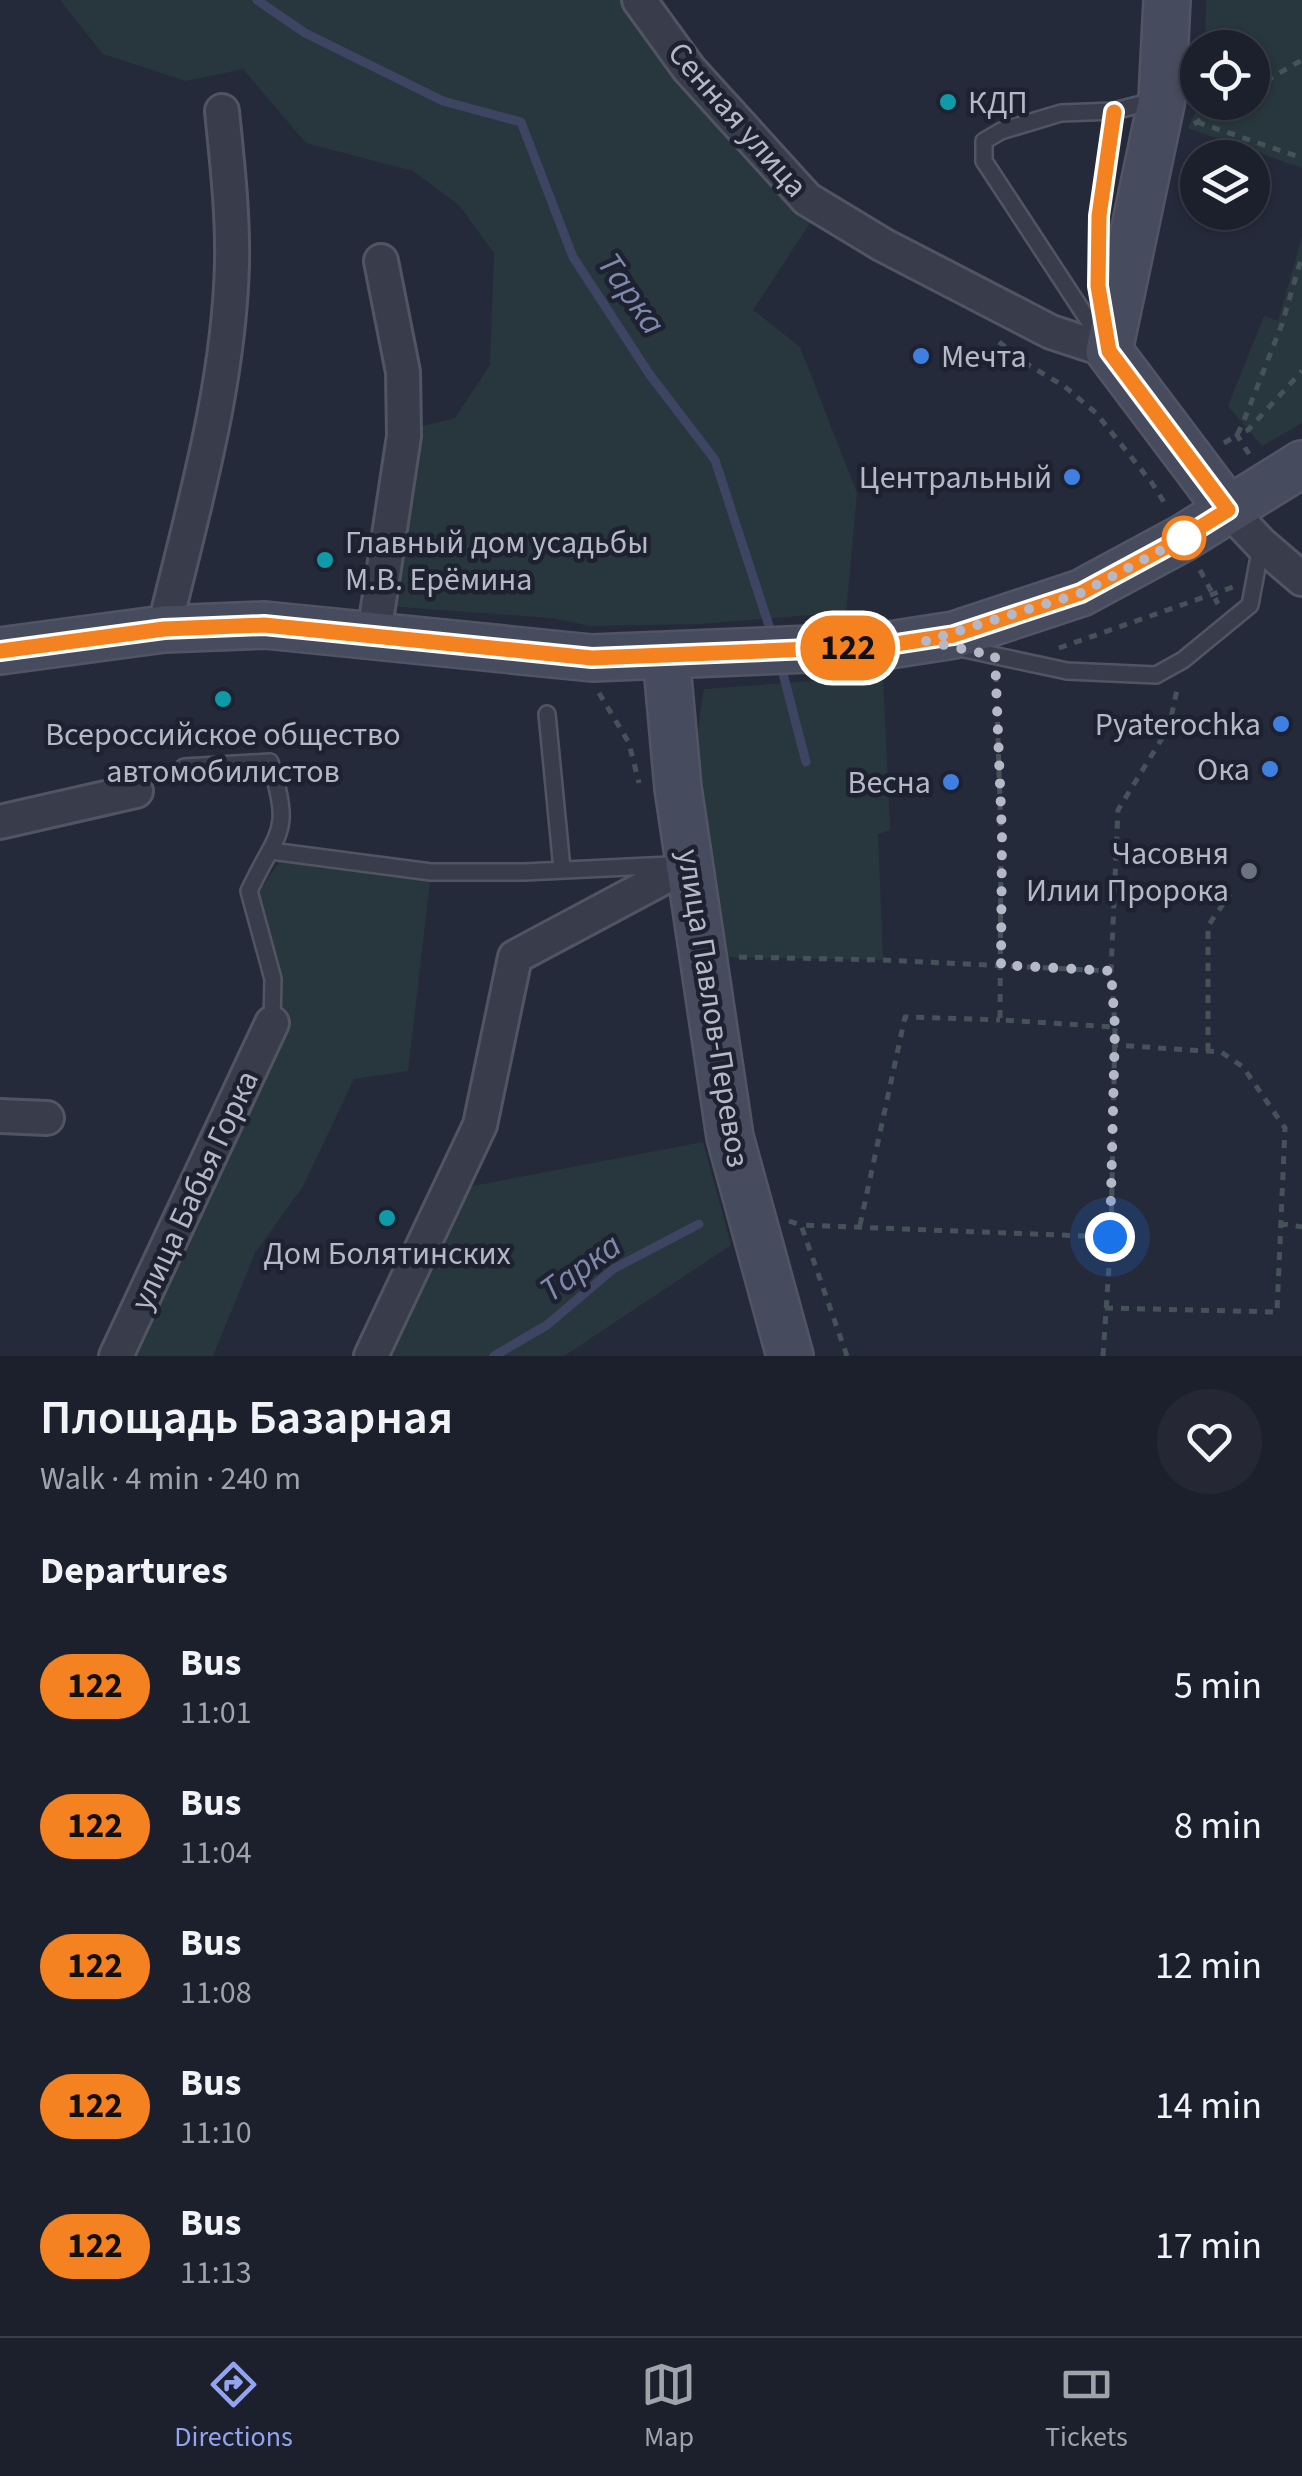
<!DOCTYPE html>
<html lang="en">
<head>
<meta charset="utf-8">
<style>
  :root { --surface:#1c202c; --page:#252834; --text:#f1f3f6; --muted:#a0a3a9; --line:#3a3e48; --accent:#92a3ef }
  body { margin:0; font-family:"Source Sans 3",sans-serif; background:var(--page); color:var(--text); height:100vh; display:flex; flex-direction:column; font-size:38px; white-space:nowrap }
  * { box-sizing:border-box; margin:0 }
  p { font-size:32px; color:var(--muted) }
  .icon { flex:none; width:55px; height:55px; fill:none; stroke:currentColor; stroke-width:2; stroke-linecap:round; stroke-linejoin:round }
  .map { position:relative; height:1356px; overflow:hidden }
  .panel { display:flex; flex-direction:column; background:var(--surface); flex:1 }
  .panel>* { flex:none }
  .badge { padding:0 20px; border-radius:32px; font-size:35px; line-height:65px }
  .buttons { position:absolute; left:1180px; top:30px; display:grid; gap:20px }
  .buttons a { display:grid; place-items:center; width:90px; height:90px; border-radius:50%; background:var(--surface); box-shadow:0 2px 8px #0004,0 0 0 2px var(--line); font-size:50px }
  .you { position:absolute; width:50px; height:50px; margin:-25px; border:8px solid #fff; border-radius:50%; background:#1a73e8; box-shadow:0 0 0 15px #1a73e833 }
  .map>.badge { position:absolute; translate:-50% -50%; box-shadow:0 0 0 5px #fff }
  h2 { padding:0 40px; font-size:38px; line-height:90px }
  .round { display:grid; place-items:center; flex:none; width:105px; height:105px; border-radius:52px; background:var(--page) }
  .headline { display:flex; align-items:center; justify-content:space-between; height:170px; padding:0 40px }
  h1 { font-size:48px; font-weight:600; line-height:75px }
  ul { padding:0; list-style:none }
  li { display:flex; align-items:center; gap:30px; height:140px; padding:0 40px }
  li div { flex:1 }
  li b { display:block; font-size:38px }
  li em { font-style:normal }
  li .badge { min-width:110px; font-weight:700; text-align:center }
  .menu { display:flex; justify-content:space-around; align-items:center; height:140px; border-top:2px solid var(--line); background:var(--surface); font-size:28px; color:var(--muted) }
  .menu a { display:grid; justify-items:center; gap:5px }
  .menu .on { color:var(--accent) }
  .map>svg:first-child { display:block }
  .green { fill:#28373d }
  .lines { fill:none; stroke-linecap:round; stroke-linejoin:round }
  .stream { stroke:#3d4562; stroke-width:9 }
  .lane-casing { stroke:#515563; stroke-width:20 }
  .street-casing { stroke:#515563; stroke-width:38 }
  .secondary-casing { stroke:#515563; stroke-width:50 }
  .path { stroke:#455359; stroke-width:5; stroke-dasharray:8 8; stroke-linecap:butt }
  .lane { stroke:#393d4b; stroke-width:15 }
  .street { stroke:#393d4b; stroke-width:32 }
  .secondary { stroke:#474b5e; stroke-width:45 }
  .line-casing { stroke:#fff; stroke-width:22 }
  .line { stroke:#f58220; stroke-width:15 }
  .walk { stroke:#b5b8c6; stroke-width:10; stroke-dasharray:0 18 }
  .culture-dot { fill:#0f9aa8; stroke:#1e2230; stroke-width:4 }
  .shop-dot { fill:#3f7fe0; stroke:#1e2230; stroke-width:4 }
  .stop-dot { fill:#fff; stroke:#f58220; stroke-width:5 }
  .worship-dot { fill:#6b7280; stroke:#1e2230; stroke-width:4 }
  .labels { text-anchor:middle; stroke-width:9; stroke-linejoin:round; paint-order:stroke }
  .poi-label { font-size:32px; fill:#b5b8c6; stroke:#1e2230; text-anchor:end }
  .street-label { font-size:32px; fill:#b5b8c6; stroke:#1e2230 }
  .water-label { font-size:35px; font-style:italic; fill:#7f89ab; stroke:#1e2230 }
</style>
</head>
<body>
<div class="map">
<svg width="1302" height="1356" viewBox="0 0 1302 1356">
  <rect width="100%" height="100%" fill="#252a3b"/>
  <path class="green" d="M60,0H625L713,116L810,223L753,310L800,347L857,493L846,612L700,624L590,626L553,618L387,606L412,429L455,418L490,365L494,253L459,205L413,171L306,143L243,69L186,81L103,54Z
    M1206,0H1302V168L1188,128L1200,103L1252,102V48L1205,47Z
    M1302,237V423L1262,446L1228,406L1264,316L1278,321Z
    M883,676L890,830L878,834L883,960L723,957C707,869 686,778 704,689Z
    M285,853L431,872L408,1071L354,1079L303,1186L255,1253L213,1356H124L281,1026V983L258,893Z
    M703,1142L731,1245L564,1356H380L452,1190Z"/>
  <g class="lines">
    <path class="stream" d="M257,0L305,33L443,101L521,122L573,257L650,375L715,460L773,638
      M780,662L806,762
      M494,1356L547,1325L613,1269L699,1224"/>
    <g class="lane-casing">
      <path id="lane" d="M1102,306L1098,286L1099,216L1114,111
        M1100,338L984,161V141L1001,131L1061,113L1114,111L1153,101
        M955,647L1067,671L1156,675L1183,660L1250,605L1261,546
        M547,714L562,869
        M184,767L270,762C293,834 278,829 249,891L273,979L272,1023
        M271,851L431,872H524L670,865"/>
    </g>
    <g class="street-casing">
      <path id="street" d="M639,0L689,69L807,199L883,245L1051,332L1109,351
        M1228,509L1261,544L1302,579
        M164,629C193,509 229,387 232,263C233,212 227,161 222,111
        M374,634L404,436L403,372L381,261
        M0,822L136,791
        M0,1116L47,1118
        M116,1356L272,1023
        M371,1356L480,1125L515,957L689,864"/>
    </g>
    <g class="secondary-casing">
      <path id="secondary" d="M1167,0L1162,99L1109,351L1228,509
        M0,651L164,629L265,625L592,658L883,646L954,635L1081,593L1183,538L1302,464
        M666,655L678,788L730,1137L790,1356"/>
    </g>
    <path class="path" d="M1252,89L1302,60
      M1197,122L1302,158
      M1194,124L1230,102
      M999,342L1030,366L1064,386L1096,413L1152,483L1167,507
      M1224,443L1237,435L1243,423L1282,324L1302,256
      M1249,454L1237,435L1248,430L1302,371
      M1200,570L1218,604
      M1059,648L1233,587
      M996,674L1001,835L1000,1020L1115,1027
      M599,693L629,743L639,783
      M739,957L883,960L1111,971
      M1208,1051V926L1230,894
      M789,1221L801,1225
      M1280,1223L1302,1227
      M860,1225L905,1017L1000,1020
      M1105,1308L1277,1312L1285,1128L1243,1067L1221,1052L1114,1045
      M847,1356L801,1225L1111,1237
      M1103,1356L1111,1237L1115,1027L1111,971L1118,810L1169,727L1178,685"/>
    <use href="#lane" class="lane"/>
    <use href="#street" class="street"/>
    <use href="#secondary" class="secondary"/>
  </g>
  <g class="lines">
    <g class="line-casing">
      <path id="line" d="M0,651L164,629L264,625L592,658L883,646L954,635L1081,593L1183,538L1228,510L1109,351L1098,286L1099,216L1114,112"/>
    </g>
    <use href="#line" class="line"/>
    <path class="walk" d="M1110,1237L1115,1027L1111,971L1001,965L1002,835L995,656L926,641L1081,593L1184,538"/>
  </g>
  <g class="culture-dot">
    <circle cx="948" cy="102" r="10"/>
    <circle cx="325" cy="560" r="10"/>
    <circle cx="223" cy="699" r="10"/>
    <circle cx="387" cy="1218" r="10"/>
  </g>
  <g class="shop-dot">
    <circle cx="921" cy="356" r="10"/>
    <circle cx="1072" cy="477" r="10"/>
    <circle cx="1281" cy="724" r="10"/>
    <circle cx="1270" cy="769" r="10"/>
    <circle cx="951" cy="782" r="10"/>
  </g>
  <circle class="stop-dot" cx="1184" cy="538" r="20"/>
  <circle class="worship-dot" cx="1249" cy="871" r="10"/>
  <g class="labels">
    <g class="poi-label">
      <text x="968" y="113" text-anchor="start">КДП</text>
      <text x="941" y="367" text-anchor="start">Мечта</text>
      <text x="1052" y="488">Центральный</text>
      <text x="345" y="553" text-anchor="start">Главный дом усадьбы<tspan x="345" dy="37">М.В. Ерёмина</tspan></text>
      <text x="1261" y="735">Pyaterochka</text>
      <text x="223" y="745" text-anchor="middle">Всероссийское общество<tspan x="223" dy="37">автомобилистов</tspan></text>
      <text x="1250" y="780">Ока</text>
      <text x="931" y="793">Весна</text>
      <text x="1229" y="864">Часовня<tspan x="1229" dy="37">Илии Пророка</tspan></text>
      <text x="387" y="1264" text-anchor="middle">Дом Болятинских</text>
    </g>
    <g class="street-label">
      <text transform="translate(738 119) rotate(49)" y="11">Сенная улица</text>
      <text transform="translate(714 1008) rotate(81)" y="11">улица Павлов-Перевоз</text>
      <text transform="translate(194 1190) rotate(-65)" y="11">улица Бабья Горка</text>
    </g>
    <g class="water-label">
      <text transform="translate(632 293) rotate(55)" y="12">Тарка</text>
      <text transform="translate(580 1267) rotate(-36)" y="12">Тарка</text>
    </g>
  </g>
</svg>
<div class="buttons">
<a><svg class="icon" aria-label="locate" viewBox="0 0 24 24"><circle cx="12" cy="12" r="6"/><path d="M12 2v4M12 18v4M2 12h4M18 12h4"/></svg></a>
<a><svg class="icon" aria-label="layers" viewBox="0 0 24 24"><path d="M12 4l9 5-9 5-9-5zM3 14l9 5 9-5"/></svg></a>
</div>
<div class="you" style="left:1110px;top:1237px"></div>
<b class="badge" style="left:848px;top:648px;background:#f58220;color:#111">122</b>
</div>
<section class="panel">
<div class="headline"><div><h1>Площадь Базарная</h1><p>Walk · 4 min · 240 m</p></div><a class="round"><svg class="icon" aria-label="heart" viewBox="0 0 24 24"><path d="M12 20l-8-8c-3-5 5-10 8-4 3-6 11-1 8 4z"/></svg></a></div>
<h2>Departures</h2>
<ul>
<li><span class="badge" style="background:#f58220;color:#111">122</span><div><b>Bus</b><p>11:01</p></div><em>5 min</em></li>
<li><span class="badge" style="background:#f58220;color:#111">122</span><div><b>Bus</b><p>11:04</p></div><em>8 min</em></li>
<li><span class="badge" style="background:#f58220;color:#111">122</span><div><b>Bus</b><p>11:08</p></div><em>12 min</em></li>
<li><span class="badge" style="background:#f58220;color:#111">122</span><div><b>Bus</b><p>11:10</p></div><em>14 min</em></li>
<li><span class="badge" style="background:#f58220;color:#111">122</span><div><b>Bus</b><p>11:13</p></div><em>17 min</em></li>
</ul>
</section>
<nav class="menu">
<a class="on"><svg class="icon" aria-label="directions" viewBox="0 0 24 24"><path d="M12 3l9 9-9 9-9-9zM9 14v-3h6M13 9l2 2-2 2"/></svg>Directions</a>
<a><svg class="icon" aria-label="map" viewBox="0 0 24 24"><path d="M3 6l6-2 6 2 6-2v14l-6 2-6-2-6 2zM9 4v14M15 6v14"/></svg>Map</a>
<a><svg class="icon" aria-label="tickets" viewBox="0 0 24 24"><path d="M3 7h18v10H3zM15 7v10"/></svg>Tickets</a>
</nav>
</body>
</html>
